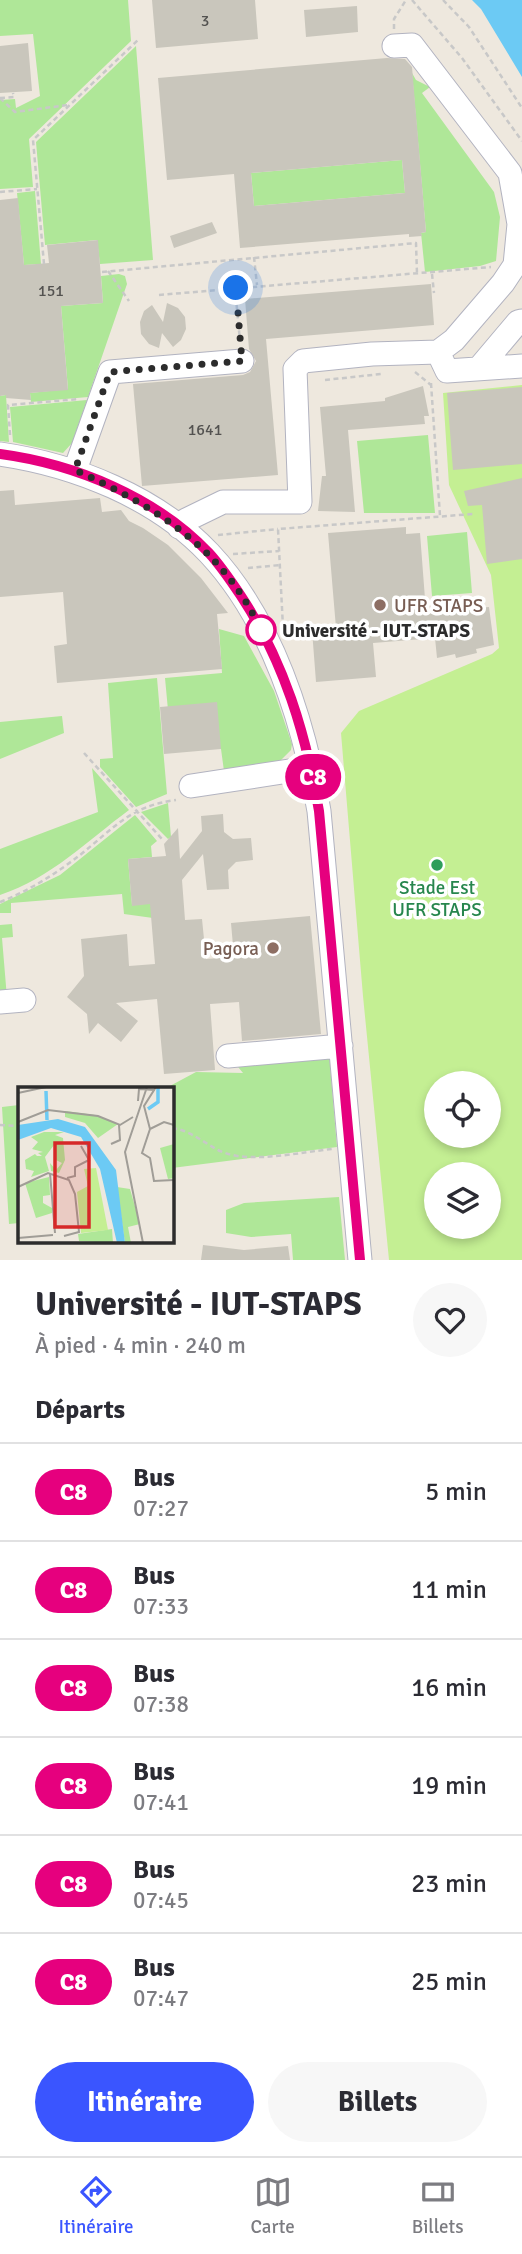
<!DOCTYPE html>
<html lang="fr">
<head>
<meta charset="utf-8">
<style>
  :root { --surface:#fff; --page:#f7f7f7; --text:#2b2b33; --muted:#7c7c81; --line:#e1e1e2; --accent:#3a55ff }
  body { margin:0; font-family:Signika,sans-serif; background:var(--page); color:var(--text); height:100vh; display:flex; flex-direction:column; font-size:26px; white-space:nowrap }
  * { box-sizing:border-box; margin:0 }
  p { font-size:23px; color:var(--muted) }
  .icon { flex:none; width:38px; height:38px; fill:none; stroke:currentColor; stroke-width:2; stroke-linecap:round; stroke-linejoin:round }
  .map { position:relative; height:1260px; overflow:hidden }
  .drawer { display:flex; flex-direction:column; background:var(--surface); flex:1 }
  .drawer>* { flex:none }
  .badge { padding:0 14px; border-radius:23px; font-size:24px; line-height:46px }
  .tools { position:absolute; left:424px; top:1071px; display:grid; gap:14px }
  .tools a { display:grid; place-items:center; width:77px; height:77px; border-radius:50%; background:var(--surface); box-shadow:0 4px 10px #0003; font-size:35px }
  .you { position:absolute; width:35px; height:35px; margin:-18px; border:5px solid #fff; border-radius:50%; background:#1a73e8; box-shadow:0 0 0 10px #1a73e833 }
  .map>.badge { position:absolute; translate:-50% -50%; box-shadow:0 0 0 4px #fff }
  h2 { padding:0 35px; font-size:26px; line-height:63px }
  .round { display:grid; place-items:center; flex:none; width:74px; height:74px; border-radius:37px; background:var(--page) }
  .overview { display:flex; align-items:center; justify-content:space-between; height:119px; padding:0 35px }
  h1 { font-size:33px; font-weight:700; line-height:52px }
  .action { display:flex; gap:14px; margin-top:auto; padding:14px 35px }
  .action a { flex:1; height:80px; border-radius:42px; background:var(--accent); color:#fff; font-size:28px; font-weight:700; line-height:80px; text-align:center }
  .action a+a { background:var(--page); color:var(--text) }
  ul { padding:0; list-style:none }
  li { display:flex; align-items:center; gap:21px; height:98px; padding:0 35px; border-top:2px solid var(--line) }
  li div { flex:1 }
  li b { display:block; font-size:26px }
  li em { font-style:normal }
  li .badge { min-width:77px; font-weight:700; text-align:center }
  .dock { display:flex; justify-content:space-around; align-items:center; height:98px; border-top:2px solid var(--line); background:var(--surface); font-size:19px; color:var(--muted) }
  .dock a { display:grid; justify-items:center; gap:4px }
  .dock .current { color:var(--accent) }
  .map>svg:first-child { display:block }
  .green { fill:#afe798 }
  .pitch { fill:#c4ef93; fill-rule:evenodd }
  .water { fill:#6ccaf4 }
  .building { fill:#c9c6bc; fill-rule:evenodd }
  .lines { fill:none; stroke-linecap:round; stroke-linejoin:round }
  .minor-casing { stroke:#b2b3c0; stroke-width:25 }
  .path { stroke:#c8c8c8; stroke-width:2.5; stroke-dasharray:5 3.5; stroke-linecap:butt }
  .minor { stroke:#fff; stroke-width:23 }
  .line-casing { stroke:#fff; stroke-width:16 }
  .line { stroke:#e6007e; stroke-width:10 }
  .walk { stroke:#2c2c2c; stroke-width:7; stroke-dasharray:0 12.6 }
  .education-dot { fill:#8d6e63; stroke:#fff; stroke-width:2.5 }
  .stop-dot { fill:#fff; stroke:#e6007e; stroke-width:3.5 }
  .leisure-dot { fill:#2e9e5b; stroke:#fff; stroke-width:2.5 }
  .labels { text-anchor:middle; stroke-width:7; stroke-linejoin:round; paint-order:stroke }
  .number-label { font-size:16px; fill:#535250 }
  .education-label { font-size:19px; fill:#785e54; stroke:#fff; text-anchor:start }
  .stop-label { font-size:19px; font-weight:bold; fill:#2c2c2c; stroke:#fff; text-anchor:start }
  .leisure-label { font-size:19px; fill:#27864d; stroke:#fff }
  .inset-river { fill:none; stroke:#6ccaf4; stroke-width:3.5 }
  .inset-road { fill:none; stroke:#a09d97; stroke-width:2 }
  .view { fill:#d62828; fill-opacity:0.15; stroke:#d62828; stroke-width:3.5 }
  .inset-edge { fill:none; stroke:#2c2c2c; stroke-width:3.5 }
</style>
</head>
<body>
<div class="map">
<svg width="522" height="1260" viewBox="0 0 522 1260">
  <rect width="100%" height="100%" fill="#eee8de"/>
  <path class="green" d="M0,0H128L131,41L29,139L33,187L0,189V100L15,99L16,108L40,96L33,34L0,36Z
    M136,46L153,260L100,264L97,240L45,245L36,142Z
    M412,73L416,80L430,87L422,93L494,192L500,217L496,261L480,266L425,272L421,233L426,232Z
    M402,160L405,193L254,206L251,173Z
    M35,191L41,264L24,265L17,193Z
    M119,274L125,276L127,284L88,397L31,402L30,393L68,389L61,306L103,303L101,276Z
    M6,395L9,442L0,441V396Z
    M87,400L72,443L63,453L13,442L10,407Z
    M428,435L435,513H364L357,441Z
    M467,532L472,593L432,596L427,536Z
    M219,629L244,636L274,691L292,744L291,750L277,764L224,771L221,749L168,710L165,678L222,673Z
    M157,678L167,794L136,807L100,767V759L113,758L108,683Z
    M62,716L64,733L0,759V722Z
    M92,768L129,810C87,841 51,878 0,895V849L98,812Z
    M168,803L171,837L168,839L141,812Z
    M135,815L157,841L151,846L152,857L128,859L132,905L178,901L153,918L124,914L122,894L11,903V913H0V904L60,875Z
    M12,924L13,937L2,938L7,998H0V925Z
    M329,1053L337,1147L172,1168V1181V1088H154L168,1087L196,1072L243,1073L234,1062Z
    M19,1105V1223L9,1224L2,1107Z
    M339,1197L345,1260H293L291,1234L251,1237L226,1233V1210L244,1203Z"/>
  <path class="pitch" d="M522,385V1260H389L363,996L341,733L359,711L492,654L499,648L491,575L449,485L443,393ZM436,1083H488V1136H436ZM436,1174H488V1227H436Z"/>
  <path class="water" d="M472,0H522V77L481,9Z"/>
  <path class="building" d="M152,0H255L258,39L156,48Z
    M357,6L358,32L306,37L304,10Z
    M28,43L32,91L0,93V46Z
    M387,58L405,59L412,67L426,232L421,233L422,236L409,237V234L240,248L234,174L167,180L158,78ZM402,160L405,193L254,206L251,173Z
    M18,198L24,265L49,263L47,245L98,240L103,303L61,306L68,390L30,393L31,400L6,398V395L0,396V200Z
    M212,222L217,233L174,248L170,236Z
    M431,284L434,325L266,339L278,475L142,486L133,384L243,375L250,372L256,361L249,349L245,299Z
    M167,303L178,308L185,317L186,329L181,340L173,347L162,333L159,348L149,344L141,334L140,322L144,311L152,305L163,322Z
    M423,386L429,416H424L425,424L348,430L355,512L318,511L322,476H326L320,407L385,401V398Z
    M522,387V464L453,470L447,393Z
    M522,478V559L487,564L482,505L468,506L464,491Z
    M14,490L15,505L100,498L102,512L121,510L129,521L143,528L168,545L201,578L228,613L217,614L222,669L57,683L54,646L67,644L63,592L0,597V491Z
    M406,527V534L420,533L426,612L489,607L494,645L476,649L477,653L456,658L455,654L437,658L435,638L373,643L376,677L316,682L312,630L336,628L328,533Z
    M217,702L221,749L164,754L160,707Z
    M223,814L224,832L233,839L251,838L253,860L236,862L228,870L229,889L207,890L203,854L182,880L185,920L202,919L206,959L234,957L231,923L310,916L321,1034L242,1041L239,1002L210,1004L215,1070L164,1074L157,999L116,1003L138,1021L121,1042L98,1023L89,1034L87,1014L67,997L84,976L81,939L127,934L129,966L155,964L150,904L132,906L128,859L166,856L164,844L178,828L180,859L202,831L201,816Z
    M203,1245L244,1250L288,1246L290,1260H201Z"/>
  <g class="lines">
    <g class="minor-casing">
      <path id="minor" d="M438,352L447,371L522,366
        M480,367L518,322L522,321
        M0,454C75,465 156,497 209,553C272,620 304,722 319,811L360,1260
        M75,470L110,372L242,361
        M179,527L186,520L223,502H300L295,369L303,361L372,354L438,352L454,340L503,283L515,265L519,224L510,173L412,45L394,46
        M191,786L302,769L311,764
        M0,1002L24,1000
        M228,1056L341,1046"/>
    </g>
    <path class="path" d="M412,0L462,58L522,141
      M443,0L469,27L522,108
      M394,29V19L406,0
      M0,98L15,112L68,105
      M0,98L14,97L13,93
      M0,192L37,189
      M254,257L257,285
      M44,264L33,140L138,40
      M108,271L129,301
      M102,272L416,243L417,274
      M432,274L434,293
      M235,288L240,341
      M159,295L491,267
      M415,372L431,385
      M325,380L381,374
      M431,383L440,516
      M10,435L8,405L79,399
      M218,535L278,529
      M233,554L279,551
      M248,568L280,565
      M283,628L278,529L473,514
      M84,753L162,839
      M0,902C27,892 57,873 80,855C114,828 130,806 176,800
      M0,1125L19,1126
      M172,1128C194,1131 206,1146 225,1153C253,1163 302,1152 332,1149"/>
    <use href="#minor" class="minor"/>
  </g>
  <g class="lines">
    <g class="line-casing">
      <path id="line" d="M0,454C75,464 156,497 209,553C221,566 231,581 241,596C284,661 306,734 319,811L360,1260"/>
    </g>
    <use href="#line" class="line"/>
    <path class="walk" d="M236,288L242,361L110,372L75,470C156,507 223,548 261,630"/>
  </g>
  <g class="education-dot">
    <circle cx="380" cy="605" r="7"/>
    <circle cx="273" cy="948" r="7"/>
  </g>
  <circle class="stop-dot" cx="261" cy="630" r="14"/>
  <circle class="leisure-dot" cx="437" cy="865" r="7"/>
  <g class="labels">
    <g class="number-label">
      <text x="205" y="26">3</text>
      <text x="51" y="296">151</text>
      <text x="205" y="435">1641</text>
    </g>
    <g class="education-label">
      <text x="394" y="612">UFR STAPS</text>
      <text x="259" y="955" text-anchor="end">Pagora</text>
    </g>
    <g class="stop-label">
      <text x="282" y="637">Université - IUT-STAPS</text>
    </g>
    <g class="leisure-label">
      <text x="437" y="894">Stade Est<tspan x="437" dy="22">UFR STAPS</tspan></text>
    </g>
  </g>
  <g transform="translate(18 1087)">
    <rect width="156" height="156" fill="#eee8de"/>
    <path d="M47,24L77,28L100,37L80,51L67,36L47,30ZM26,45H46L37,48L45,51L47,73L41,86L33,84L32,76L38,83L44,76L38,73L36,58L27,70L31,84L13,90L16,84L8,82L7,73L17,67L19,69H24L20,66L25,65L14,62L20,55L13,50ZM156,57V91L150,92L142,61ZM31,90L32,108L25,109V116L34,121V126L18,131L7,96ZM99,100L112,102L122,137L110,140L113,156H107ZM94,142L95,156L61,154L60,147Z" fill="#afe798"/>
    <path d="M78,81L90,143L63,146L59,105L70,99L66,82Z" fill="#c4ef93"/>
    <path d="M40,32L67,40L98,83L107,156H99L82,82L63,50L33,41L0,53V38Z" fill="#6ccaf4"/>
    <path class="inset-river" d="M28,4L29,33M130,22L140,15V1"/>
    <path class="inset-road" d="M138,0L126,19L132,42L124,66L132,71L136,94L156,93M0,6L28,0M120,14L121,2L137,3M0,35L30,23L80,29L102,38L115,30M132,42L146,35L156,38M93,57L102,53L101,38M32,86L37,146M49,91L57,89V80L71,73L63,59M0,100L30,86L51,93L57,107L61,145L46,149M0,151L35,148M125,156L107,65L129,0"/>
    <path class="view" d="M37,56H71V140H37Z"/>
    <rect width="156" height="156" class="inset-edge"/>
  </g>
</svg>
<div class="tools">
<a><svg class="icon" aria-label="locate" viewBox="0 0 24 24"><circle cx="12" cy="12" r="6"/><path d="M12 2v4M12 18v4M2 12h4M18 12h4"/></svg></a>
<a><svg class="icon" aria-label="layers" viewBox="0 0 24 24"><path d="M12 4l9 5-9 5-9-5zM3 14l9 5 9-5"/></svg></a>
</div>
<div class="you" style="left:236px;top:288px"></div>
<b class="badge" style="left:313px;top:777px;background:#e6007e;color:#fff">C8</b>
</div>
<section class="drawer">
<div class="overview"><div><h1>Université - IUT-STAPS</h1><p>À pied · 4 min · 240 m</p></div><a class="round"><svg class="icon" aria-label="heart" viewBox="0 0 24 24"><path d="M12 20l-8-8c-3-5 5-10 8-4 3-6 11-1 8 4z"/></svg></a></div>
<h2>Départs</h2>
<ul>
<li><span class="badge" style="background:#e6007e;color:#fff">C8</span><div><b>Bus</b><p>07:27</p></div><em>5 min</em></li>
<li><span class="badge" style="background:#e6007e;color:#fff">C8</span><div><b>Bus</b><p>07:33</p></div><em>11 min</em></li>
<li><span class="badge" style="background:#e6007e;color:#fff">C8</span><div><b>Bus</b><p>07:38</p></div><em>16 min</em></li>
<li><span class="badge" style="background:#e6007e;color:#fff">C8</span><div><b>Bus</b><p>07:41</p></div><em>19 min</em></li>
<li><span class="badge" style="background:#e6007e;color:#fff">C8</span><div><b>Bus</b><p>07:45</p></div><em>23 min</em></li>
<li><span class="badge" style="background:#e6007e;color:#fff">C8</span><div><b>Bus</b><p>07:47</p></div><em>25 min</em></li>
</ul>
<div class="action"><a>Itinéraire</a><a>Billets</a></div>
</section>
<nav class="dock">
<a class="current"><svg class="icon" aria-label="directions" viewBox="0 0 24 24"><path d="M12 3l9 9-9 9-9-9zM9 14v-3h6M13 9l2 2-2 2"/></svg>Itinéraire</a>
<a><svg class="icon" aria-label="map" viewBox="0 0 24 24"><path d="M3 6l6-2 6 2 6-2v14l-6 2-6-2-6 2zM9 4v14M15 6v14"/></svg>Carte</a>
<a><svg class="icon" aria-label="tickets" viewBox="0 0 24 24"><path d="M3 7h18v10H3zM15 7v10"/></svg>Billets</a>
</nav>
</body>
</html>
